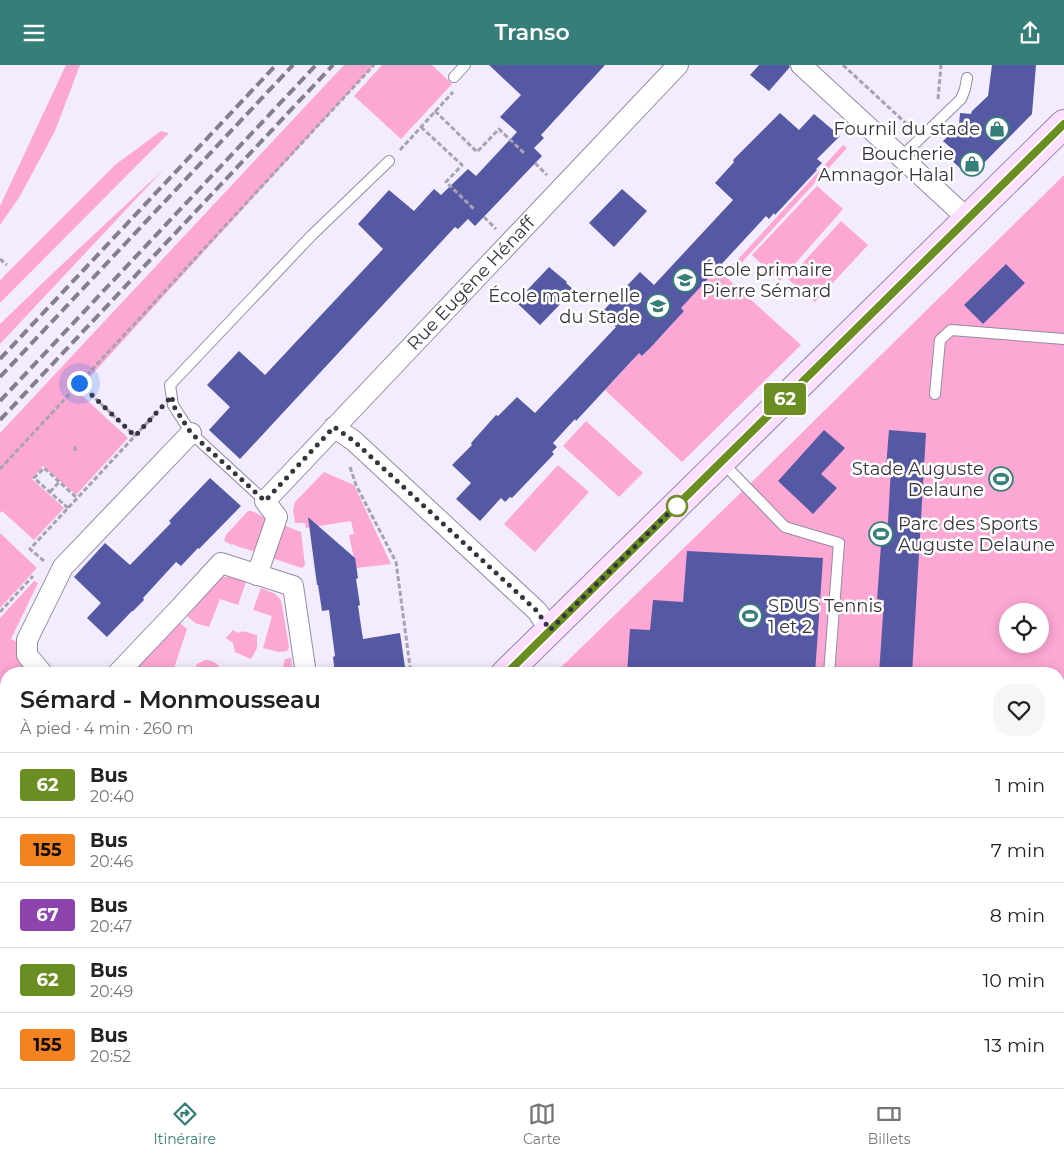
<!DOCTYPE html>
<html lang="fr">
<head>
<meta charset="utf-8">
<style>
  :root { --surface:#fff; --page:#f6f6f6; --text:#222; --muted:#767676; --line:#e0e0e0; --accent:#367e78 }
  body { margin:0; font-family:Montserrat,sans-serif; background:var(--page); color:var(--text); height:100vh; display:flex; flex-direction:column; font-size:19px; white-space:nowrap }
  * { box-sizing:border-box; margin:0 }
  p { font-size:16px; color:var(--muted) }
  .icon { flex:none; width:28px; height:28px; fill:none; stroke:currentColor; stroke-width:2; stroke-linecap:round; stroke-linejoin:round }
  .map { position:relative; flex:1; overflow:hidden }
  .drawer { position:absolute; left:0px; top:602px; width:1065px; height:421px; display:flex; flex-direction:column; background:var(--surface); border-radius:20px 20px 0 0; box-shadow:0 2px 12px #0003 }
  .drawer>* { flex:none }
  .badge { padding:0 10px; border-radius:4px; font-size:18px; line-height:32px }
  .buttons { position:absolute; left:999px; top:538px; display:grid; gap:10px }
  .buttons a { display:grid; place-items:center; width:50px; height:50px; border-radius:50%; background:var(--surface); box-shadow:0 2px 12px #0003; font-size:25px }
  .you { position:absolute; width:25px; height:25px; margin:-12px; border:4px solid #fff; border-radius:50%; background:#1a73e8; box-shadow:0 0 0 8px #1a73e833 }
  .map>.badge { position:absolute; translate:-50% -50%; box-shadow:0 0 0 2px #fff }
  .round { display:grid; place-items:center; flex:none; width:52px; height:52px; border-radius:20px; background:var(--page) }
  .overview { display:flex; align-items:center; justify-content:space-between; height:85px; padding:0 20px }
  h1 { font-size:24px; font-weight:600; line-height:38px }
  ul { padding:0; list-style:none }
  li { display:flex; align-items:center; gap:15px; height:65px; padding:0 20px; border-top:1px solid var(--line) }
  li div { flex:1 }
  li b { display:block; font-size:19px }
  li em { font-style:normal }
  li .badge { min-width:55px; font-weight:700; text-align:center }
  header { display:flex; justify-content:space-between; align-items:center; height:65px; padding:0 20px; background:var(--accent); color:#fff; font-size:22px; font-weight:600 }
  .tab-bar { display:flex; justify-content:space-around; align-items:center; height:70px; border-top:1px solid var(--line); background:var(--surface); font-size:14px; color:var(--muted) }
  .tab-bar a { display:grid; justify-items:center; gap:2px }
  .tab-bar .selected { color:var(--accent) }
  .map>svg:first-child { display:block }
  .green { fill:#fca7d4; fill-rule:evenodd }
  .building { fill:#5559a3 }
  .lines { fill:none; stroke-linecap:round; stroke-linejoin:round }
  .lane-casing { stroke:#938aa4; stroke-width:12 }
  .street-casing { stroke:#938aa4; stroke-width:22 }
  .secondary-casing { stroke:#938aa4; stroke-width:30 }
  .primary-casing { stroke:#b473bc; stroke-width:30 }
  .path { stroke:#a7a2b1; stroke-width:3; stroke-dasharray:5 2.5; stroke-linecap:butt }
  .lane { stroke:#fff; stroke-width:10 }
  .street { stroke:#fff; stroke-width:20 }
  .secondary { stroke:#fddfff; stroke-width:28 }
  .primary { stroke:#fabfff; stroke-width:28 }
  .rail { stroke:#847f8d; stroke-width:4; stroke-dasharray:10 5; stroke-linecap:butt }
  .line-casing { stroke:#fff; stroke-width:11 }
  .line { stroke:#6b8e23; stroke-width:8 }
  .walk { stroke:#38343f; stroke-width:5; stroke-dasharray:0 9 }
  .stop-dot { fill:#fff; stroke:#6b8e23; stroke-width:2.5 }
  .labels { text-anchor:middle; stroke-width:5; stroke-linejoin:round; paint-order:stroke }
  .poi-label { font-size:18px; fill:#38343f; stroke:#fff; text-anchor:end }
  .street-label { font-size:18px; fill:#38343f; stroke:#fff }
</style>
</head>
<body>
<header><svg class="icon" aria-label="menu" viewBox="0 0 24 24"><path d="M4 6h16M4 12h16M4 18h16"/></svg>Transo<svg class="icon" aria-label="share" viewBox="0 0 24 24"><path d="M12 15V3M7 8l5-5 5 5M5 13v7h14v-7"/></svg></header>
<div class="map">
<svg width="1064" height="1023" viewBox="0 0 1064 1023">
  <rect width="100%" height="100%" fill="#f2ecfe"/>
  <path class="green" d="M66,0H80L55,66L20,131L0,160V141Z
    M344,0H374L77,326L128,373L76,430L43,401L32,414L64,443L34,475L2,446L0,448V368Z
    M382,0H432L452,19L401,74L354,31Z
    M161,66L169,68L0,238V216L5,210L115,100Z
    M843,80L847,83L733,207L729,204Z
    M164,104L0,279V259L52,209Z
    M1064,110V927L1059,925V609H554L759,410ZM1008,546H1040V579H1008Z
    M817,121L843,144L780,216L752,190Z
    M841,156L868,180L815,237L788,214Z
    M717,204L801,280L682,397L605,325L632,296L631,294L638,287L643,291L648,285L647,283L653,278H655L674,257V255L684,246L680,242L689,234Z
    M586,356L643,408L619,432L563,381Z
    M558,400L589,427L535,487L504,459Z
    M324,407L354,420L391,499L356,503L349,470L354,469L351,456L306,463L305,458H295L293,445L295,437Z
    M248,446H252L272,456L256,487L236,481L233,479L232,480L224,476L226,470Z
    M278,458L301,467L305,500L302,503L272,493Z
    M0,468L37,503L0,543Z
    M222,512H232L246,517L238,540L220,534L209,562L195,558L186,550Z
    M34,516L38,518L11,574L18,577L24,600L28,609H6V627L2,643L6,644V659L0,658V553Z
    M261,523L275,529L281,535L289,582L287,586L278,587L263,583L272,551L253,545Z
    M179,557L187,564L172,609H137V602Z
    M233,565L238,568C245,564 250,569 257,570V583L251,594L235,587L233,578L226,573Z
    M291,593L293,609H281L285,594Z
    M205,595C215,595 220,600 222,609H192L197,599Z"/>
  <path class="building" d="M489,0H605L541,70L544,73L534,83L542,91L475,161L468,154L458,164L455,162L240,394L209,365L230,342L207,320L239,286L265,310L383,184L358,159L389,125L414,146L434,124L441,130L468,104L476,111L517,67L500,52L521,30Z
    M759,0H789L790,2L769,26L750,10Z
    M992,0H1036L1032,49L977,105L970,99L966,103L964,100L960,103L948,92L950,89L947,86L951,83L943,76L959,61L960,48L971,49L972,46L988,31Z
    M780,48L799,65L814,49L840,71L817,94L822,98L816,104L817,105L775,150L774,148L769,154L766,151L681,243L684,246L652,281L642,291L639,288L576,356L575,354L553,378L557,382L552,387L554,389L512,433L510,432L505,437L501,433L480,456L456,434L471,418L452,400L472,380L471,378L496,350L498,351L517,332L535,348L616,262L601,248L640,207L654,220L733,135L715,118L734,97L733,95Z
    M622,124L647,146L614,182L589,158Z
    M1006,199L1025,218L983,259L964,240Z
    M549,202L567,217L566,218L574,225L540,260L516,237Z
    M824,365L845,383L821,409L837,423L813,449L778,416Z
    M889,365L926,368L912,609H879L884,535H877L881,480H875V468L888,458L891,402H886Z
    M210,413L241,441L199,484L198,483L181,501L176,497L143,533L144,535L133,546H132L107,572L87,553L101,538L74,512L105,478L130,500L171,458L169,456Z
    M308,452L355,493L358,513L356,514L360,540L358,541L363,574L400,568L406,609H335L333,592L335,591L329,545L322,546L318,520H317Z
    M687,486L823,493L815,609H627L630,564L650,565L653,535L683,537Z"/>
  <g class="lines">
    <g class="lane-casing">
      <path id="lane" d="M454,12L465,0
        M901,92L961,34L965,24L967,13
        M935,329L940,275L951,265L1064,274
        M722,397L785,462L839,478L829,609
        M265,436L191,368L173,340L170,320L311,171L389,96
        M1059,760H1064
        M368,1018L387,1023
        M98,1023L100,1018
        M782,1023L783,1018
        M935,1023L937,1018"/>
    </g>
    <g class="street-casing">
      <g id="street">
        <path d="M801,0L968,154"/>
        <path d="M334,362L354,376L537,546L550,565"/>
        <path id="s1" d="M257,510L277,452L265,436L678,0"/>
        <path d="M42,608L27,590V575L63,502L191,368"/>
        <path d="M117,609L176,547L221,498L293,521L306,609"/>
      </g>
    </g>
    <g class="secondary-casing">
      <path id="secondary" d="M505,609L1064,59"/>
    </g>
    <g class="primary-casing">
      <path id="primary" d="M0,812L6,814
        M0,850L6,851
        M560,1018L578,1023
        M647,1018L663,1023"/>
    </g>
    <path class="path" d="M843,0L910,62
      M938,34L941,0
      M435,46L477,87L499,64L525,89
      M421,62L462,100L446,117L474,144
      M400,85L453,27
      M535,98L547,110
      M484,152L496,164
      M0,194L7,200
      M79,318L135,371
      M75,381V387
      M350,402L356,420L396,497L411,609
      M0,404L374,0
      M50,427L59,417
      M68,443L34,413L44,403L77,433
      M44,496L30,484L158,346
      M0,547L33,511
      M474,603L479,609
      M0,768L6,759
      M1059,988L1064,990
      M0,1004L6,1008
      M24,1018L34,1023
      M1050,1018L1064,1022
      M468,1022L472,1023
      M516,1023L518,1018"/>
    <use href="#lane" class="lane"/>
    <use href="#street" class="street"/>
    <use href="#secondary" class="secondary"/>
    <use href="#primary" class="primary"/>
    <path class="rail" d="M0,294L276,0
      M0,312L293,0
      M0,336L316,0
      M0,355L333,0"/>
  </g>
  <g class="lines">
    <g class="line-casing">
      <path id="line" d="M506,609L1064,59"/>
    </g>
    <use href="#line" class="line"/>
    <path class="walk" d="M79,318L135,371L172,331L173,340L191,368L265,436L334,362L354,376L537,546L550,565L682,435L677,441"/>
  </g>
  <defs>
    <g id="shop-ring" transform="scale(1.25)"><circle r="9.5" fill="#fff" stroke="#367e78" stroke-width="1.5"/><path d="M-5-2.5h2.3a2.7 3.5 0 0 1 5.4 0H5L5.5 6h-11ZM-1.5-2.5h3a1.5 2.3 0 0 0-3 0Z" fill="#367e78"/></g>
    <g id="school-ring" transform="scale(1.25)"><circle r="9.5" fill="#fff" stroke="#367e78" stroke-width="1.5"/><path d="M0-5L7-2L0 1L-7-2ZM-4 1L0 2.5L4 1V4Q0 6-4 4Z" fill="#367e78"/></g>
    <g id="stadium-ring" transform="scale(1.25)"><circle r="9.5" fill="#fff" stroke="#367e78" stroke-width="1.5"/><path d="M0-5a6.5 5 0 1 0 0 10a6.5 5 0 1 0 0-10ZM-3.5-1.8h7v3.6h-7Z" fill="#367e78"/></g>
  </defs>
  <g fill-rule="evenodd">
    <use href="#shop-ring" x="997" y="64"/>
    <use href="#shop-ring" x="972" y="99"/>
    <use href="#school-ring" x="685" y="215"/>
    <use href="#school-ring" x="658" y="241"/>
    <use href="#stadium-ring" x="1001" y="414"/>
    <use href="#stadium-ring" x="881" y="469"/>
    <use href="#stadium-ring" x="750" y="551"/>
  </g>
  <circle class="stop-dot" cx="677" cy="441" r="10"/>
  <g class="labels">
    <g class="poi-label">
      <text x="980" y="70">Fournil du stade</text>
      <text x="954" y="95">Boucherie<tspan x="954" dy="21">Amnagor Halal</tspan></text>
      <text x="702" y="211" text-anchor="start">École primaire<tspan x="702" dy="21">Pierre Sémard</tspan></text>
      <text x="640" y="237">École maternelle<tspan x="640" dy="21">du Stade</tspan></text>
      <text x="984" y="410">Stade Auguste<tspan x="984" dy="21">Delaune</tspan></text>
      <text x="898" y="465" text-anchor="start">Parc des Sports<tspan x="898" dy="21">Auguste Delaune</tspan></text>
      <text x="768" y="547" text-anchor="start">SDUS Tennis<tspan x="768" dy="21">1 et 2</tspan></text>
    </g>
    <g class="street-label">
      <text dy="6" stroke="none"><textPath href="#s1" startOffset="381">Rue Eugène Hénaff</textPath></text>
    </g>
  </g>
</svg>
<div class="buttons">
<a><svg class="icon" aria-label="locate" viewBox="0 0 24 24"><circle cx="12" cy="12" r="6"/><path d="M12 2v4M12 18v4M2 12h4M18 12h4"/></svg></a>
</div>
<div class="you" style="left:79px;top:318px"></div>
<b class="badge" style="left:785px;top:334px;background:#6b8e23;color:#fff">62</b>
<section class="drawer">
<div class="overview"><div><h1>Sémard - Monmousseau</h1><p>À pied · 4 min · 260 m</p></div><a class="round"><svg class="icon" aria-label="heart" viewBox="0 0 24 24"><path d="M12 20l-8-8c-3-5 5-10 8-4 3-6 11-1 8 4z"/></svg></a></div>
<ul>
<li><span class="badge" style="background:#6b8e23;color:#fff">62</span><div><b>Bus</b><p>20:40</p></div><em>1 min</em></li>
<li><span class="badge" style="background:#f58220;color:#111">155</span><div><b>Bus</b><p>20:46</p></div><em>7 min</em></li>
<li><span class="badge" style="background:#8e44ad;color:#fff">67</span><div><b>Bus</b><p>20:47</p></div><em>8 min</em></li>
<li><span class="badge" style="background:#6b8e23;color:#fff">62</span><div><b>Bus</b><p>20:49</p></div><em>10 min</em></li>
<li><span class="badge" style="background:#f58220;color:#111">155</span><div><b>Bus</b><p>20:52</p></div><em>13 min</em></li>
</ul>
</section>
</div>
<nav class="tab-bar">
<a class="selected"><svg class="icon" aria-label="directions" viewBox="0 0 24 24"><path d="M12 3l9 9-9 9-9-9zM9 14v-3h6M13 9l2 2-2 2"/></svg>Itinéraire</a>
<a><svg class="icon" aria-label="map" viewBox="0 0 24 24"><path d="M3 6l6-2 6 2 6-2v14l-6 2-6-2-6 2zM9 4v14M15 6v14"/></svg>Carte</a>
<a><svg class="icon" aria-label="tickets" viewBox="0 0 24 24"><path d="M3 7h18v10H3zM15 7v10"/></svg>Billets</a>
</nav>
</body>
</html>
